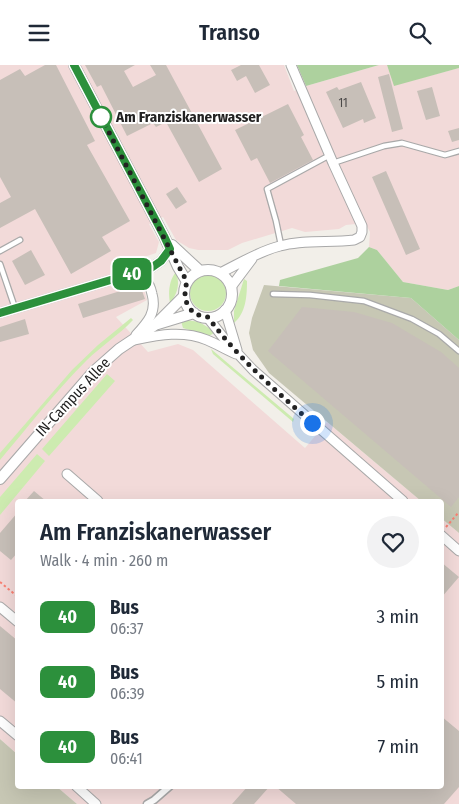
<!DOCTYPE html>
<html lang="en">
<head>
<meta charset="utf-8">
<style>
  :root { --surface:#fff; --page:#f2f2f3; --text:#1f2937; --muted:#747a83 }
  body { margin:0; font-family:"Fira Sans Condensed",sans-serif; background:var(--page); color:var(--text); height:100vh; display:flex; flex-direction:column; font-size:19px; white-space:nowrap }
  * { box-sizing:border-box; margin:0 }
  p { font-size:16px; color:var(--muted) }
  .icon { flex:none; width:28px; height:28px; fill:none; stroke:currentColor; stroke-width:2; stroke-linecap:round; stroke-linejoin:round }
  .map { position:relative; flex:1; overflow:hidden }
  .side { position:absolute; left:15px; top:434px; width:429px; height:290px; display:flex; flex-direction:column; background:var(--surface); border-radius:5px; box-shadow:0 5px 20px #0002 }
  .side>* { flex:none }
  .badge { padding:0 10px; border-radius:8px; font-size:18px; line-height:32px }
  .you { position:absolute; width:25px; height:25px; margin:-12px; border:4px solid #fff; border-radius:50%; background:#1a73e8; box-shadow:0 0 0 8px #1a73e833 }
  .map>.badge { position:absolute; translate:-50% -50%; box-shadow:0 0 0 2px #fff }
  .round { display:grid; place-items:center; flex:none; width:52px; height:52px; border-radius:26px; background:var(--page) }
  .head { display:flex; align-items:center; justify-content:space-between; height:85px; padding:0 25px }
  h1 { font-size:24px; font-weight:600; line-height:38px }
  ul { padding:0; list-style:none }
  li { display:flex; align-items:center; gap:15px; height:65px; padding:0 25px }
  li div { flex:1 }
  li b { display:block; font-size:19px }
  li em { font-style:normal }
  li .badge { min-width:55px; font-weight:700; text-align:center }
  header { display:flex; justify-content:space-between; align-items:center; height:65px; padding:0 25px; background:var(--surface); font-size:22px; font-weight:600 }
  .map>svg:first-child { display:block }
  .commercial { fill:#f2dad9 }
  .construction { fill:#c7c7b4 }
  .grass { fill:#cdebb0 }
  .forest { fill:#add19e }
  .building { fill:#c7bfb8 }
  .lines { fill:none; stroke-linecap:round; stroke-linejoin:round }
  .service-casing { stroke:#a9a9a9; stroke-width:7 }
  .pedestrian-casing { stroke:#a9a9a9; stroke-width:9 }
  .minor-casing { stroke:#a9a9a9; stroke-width:11 }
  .tertiary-casing { stroke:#a9a9a9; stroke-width:12 }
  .path { stroke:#fa8072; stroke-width:2; stroke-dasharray:2.5 2.5; stroke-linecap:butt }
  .service { stroke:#fff; stroke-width:4.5 }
  .pedestrian { stroke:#fff; stroke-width:6 }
  .minor { stroke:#fff; stroke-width:9 }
  .tertiary { stroke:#fff; stroke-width:10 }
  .line-casing { stroke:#fff; stroke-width:11 }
  .line { stroke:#2c903c; stroke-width:8 }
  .walk { stroke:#222; stroke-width:5; stroke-dasharray:0 9 }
  .stop-dot { fill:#fff; stroke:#2c903c; stroke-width:2.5 }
  .labels { text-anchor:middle; stroke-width:4; stroke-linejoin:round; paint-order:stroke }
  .number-label { font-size:12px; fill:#4b4948 }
  .stop-label { font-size:15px; font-weight:bold; fill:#222; stroke:#fff; text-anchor:start }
  .street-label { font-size:15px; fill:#222; stroke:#fff }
</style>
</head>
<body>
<header><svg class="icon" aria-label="menu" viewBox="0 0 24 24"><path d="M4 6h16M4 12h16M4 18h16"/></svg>Transo<svg class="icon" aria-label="search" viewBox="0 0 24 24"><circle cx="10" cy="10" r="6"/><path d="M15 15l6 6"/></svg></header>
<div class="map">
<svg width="459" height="739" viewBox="0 0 459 739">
  <rect width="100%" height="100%" fill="#f2efe9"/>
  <path class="commercial" d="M0,0H284L294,26L306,21L379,0H387L395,20L459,3V221L448,225L403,217L377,185L369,182L370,167L365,158L346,160L339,164L305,167L292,163L242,178L228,185H198L189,183L176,175L163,152L149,159L159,177L156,188L129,197L136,215L142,217L147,235L116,252L148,287L178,279L193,285L305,383L327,357L421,436H18L17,689L0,674Z
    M441,453L459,468V739H77L56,721H441Z"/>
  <path class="construction" d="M264,220L411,233L459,275V468L441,453V436H421L269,308L253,285L249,268L252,253Z
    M0,674L17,689L18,721H56L77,739H0Z"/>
  <path class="grass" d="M176,207C180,219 178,228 170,238C168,228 169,215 176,207Z
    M190 228a18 18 0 1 1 36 0a18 18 0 1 1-36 0Z
    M244,214L247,216C247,231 246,248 234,258V246Z
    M131,253L133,255C119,270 101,281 86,296C55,327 28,362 0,395V388L72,305L98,280Z
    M181,256C194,254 205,258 214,268L209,271L183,263Z
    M211,284L294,354L293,357L213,289Z
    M107,309L115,316L49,391L42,384Z
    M37,389L45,396L0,450V432Z"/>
  <path class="forest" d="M297,0H379L306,21Z
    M387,0H459V3L394,21Z
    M369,182L377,185L403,217L448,225L459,221V275L411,233L279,221L280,215L358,193Z"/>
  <path class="building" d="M45,0H56L95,76L87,80L130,156L102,172L111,186L71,209L35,144L0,163V138L11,132L0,112V15L20,4L25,11Z
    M85,0H135L124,6L133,22L156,10L150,0H166L222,104L199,117L166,57L156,62L153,58L127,71L101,20L97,22Z
    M241,0H259L270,20L255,28L246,11L237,16L231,5Z
    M389,9L403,64L392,67L378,12Z
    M361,17L376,53L364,58L363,54L343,63L326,27L337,22L339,25Z
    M432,22L440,51L426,55L417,26Z
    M288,39L304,70L301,72L313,95L270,118L257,93L251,96L235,65Z
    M459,63V75L452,77L448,66Z
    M386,106L420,184L406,190L372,112Z
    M177,122L187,137L176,144L166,129Z
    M31,185L45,210L25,220L12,196Z
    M140,220L145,234L83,253L78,239Z
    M302,242L354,247L392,258L441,287L459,303V432L451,442L268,286Z
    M25,254L29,269L0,277V262Z
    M34,426L46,436H25Z
    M18,447V487L11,495L0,486V468Z
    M441,497L459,512L441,533Z
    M0,561L18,576V639L0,624Z
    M441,651L459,666V722L444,739H296L275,721H441Z
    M248,721H270L254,739H232Z"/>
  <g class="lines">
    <g class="service-casing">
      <path id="service" d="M333,98L384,81L402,78L445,90L459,86
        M281,180L276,156L267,124L330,90
        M0,186L20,175
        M0,199L15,243
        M273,229L310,230L364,236L412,254L439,269L459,286"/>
    </g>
    <g class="pedestrian-casing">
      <path id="pedestrian" d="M147,739L154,735L170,721"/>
    </g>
    <g class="minor-casing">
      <path id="minor" d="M220,208C239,199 259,186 280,181C304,174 330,178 354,175L360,172L362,167V161L333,98L291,0
        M131,209C144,212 149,215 152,229C157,247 148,257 136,270
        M231,222L252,194
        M225,245L237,285
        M0,248L151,203L161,196L170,184
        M208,253L226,276L253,305L403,436
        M134,275C159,270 183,265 207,275C217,279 226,285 236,289
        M67,409L98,436
        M441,470L459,486
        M0,542L18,557
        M0,656L18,671
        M76,721L96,739"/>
    </g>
    <g class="tertiary-casing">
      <path id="tertiary" d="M74,0L164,171L178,202L187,217
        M172,180L200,206
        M184 229a24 24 0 1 1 48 0a24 24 0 1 1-48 0Z
        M158,259L194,248
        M0,414L93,307L119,284L155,260L184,231"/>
    </g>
    <path class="path" d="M446,462L459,447
      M0,517L18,532"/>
    <use href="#service" class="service"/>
    <use href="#pedestrian" class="pedestrian"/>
    <use href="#minor" class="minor"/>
    <use href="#tertiary" class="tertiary"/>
  </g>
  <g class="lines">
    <g class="line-casing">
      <path id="line" d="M0,248L151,203L161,196L170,184L164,171L74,0"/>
    </g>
    <use href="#line" class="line"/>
    <path class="walk" d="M101,52L187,217C181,235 189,251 208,252C238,293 275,325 312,358"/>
  </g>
  <circle class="stop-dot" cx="101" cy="52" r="10"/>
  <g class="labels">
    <g class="number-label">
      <text x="343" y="42">11</text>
    </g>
    <g class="stop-label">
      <text x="116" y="57">Am Franziskanerwasser</text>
    </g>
    <g class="street-label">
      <text transform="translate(73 332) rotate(-47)" y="5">IN-Campus Allee</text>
    </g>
  </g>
</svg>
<div class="you" style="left:312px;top:358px"></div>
<b class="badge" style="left:132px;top:209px;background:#2c903c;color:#fff">40</b>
<section class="side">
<div class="head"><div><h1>Am Franziskanerwasser</h1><p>Walk · 4 min · 260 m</p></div><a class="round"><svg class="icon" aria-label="heart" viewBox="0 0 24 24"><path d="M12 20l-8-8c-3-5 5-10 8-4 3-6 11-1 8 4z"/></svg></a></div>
<ul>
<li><span class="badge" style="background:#2c903c;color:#fff">40</span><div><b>Bus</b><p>06:37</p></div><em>3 min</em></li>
<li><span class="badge" style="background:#2c903c;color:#fff">40</span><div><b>Bus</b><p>06:39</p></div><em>5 min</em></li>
<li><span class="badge" style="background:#2c903c;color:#fff">40</span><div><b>Bus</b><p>06:41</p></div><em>7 min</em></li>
</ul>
</section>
</div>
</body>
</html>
